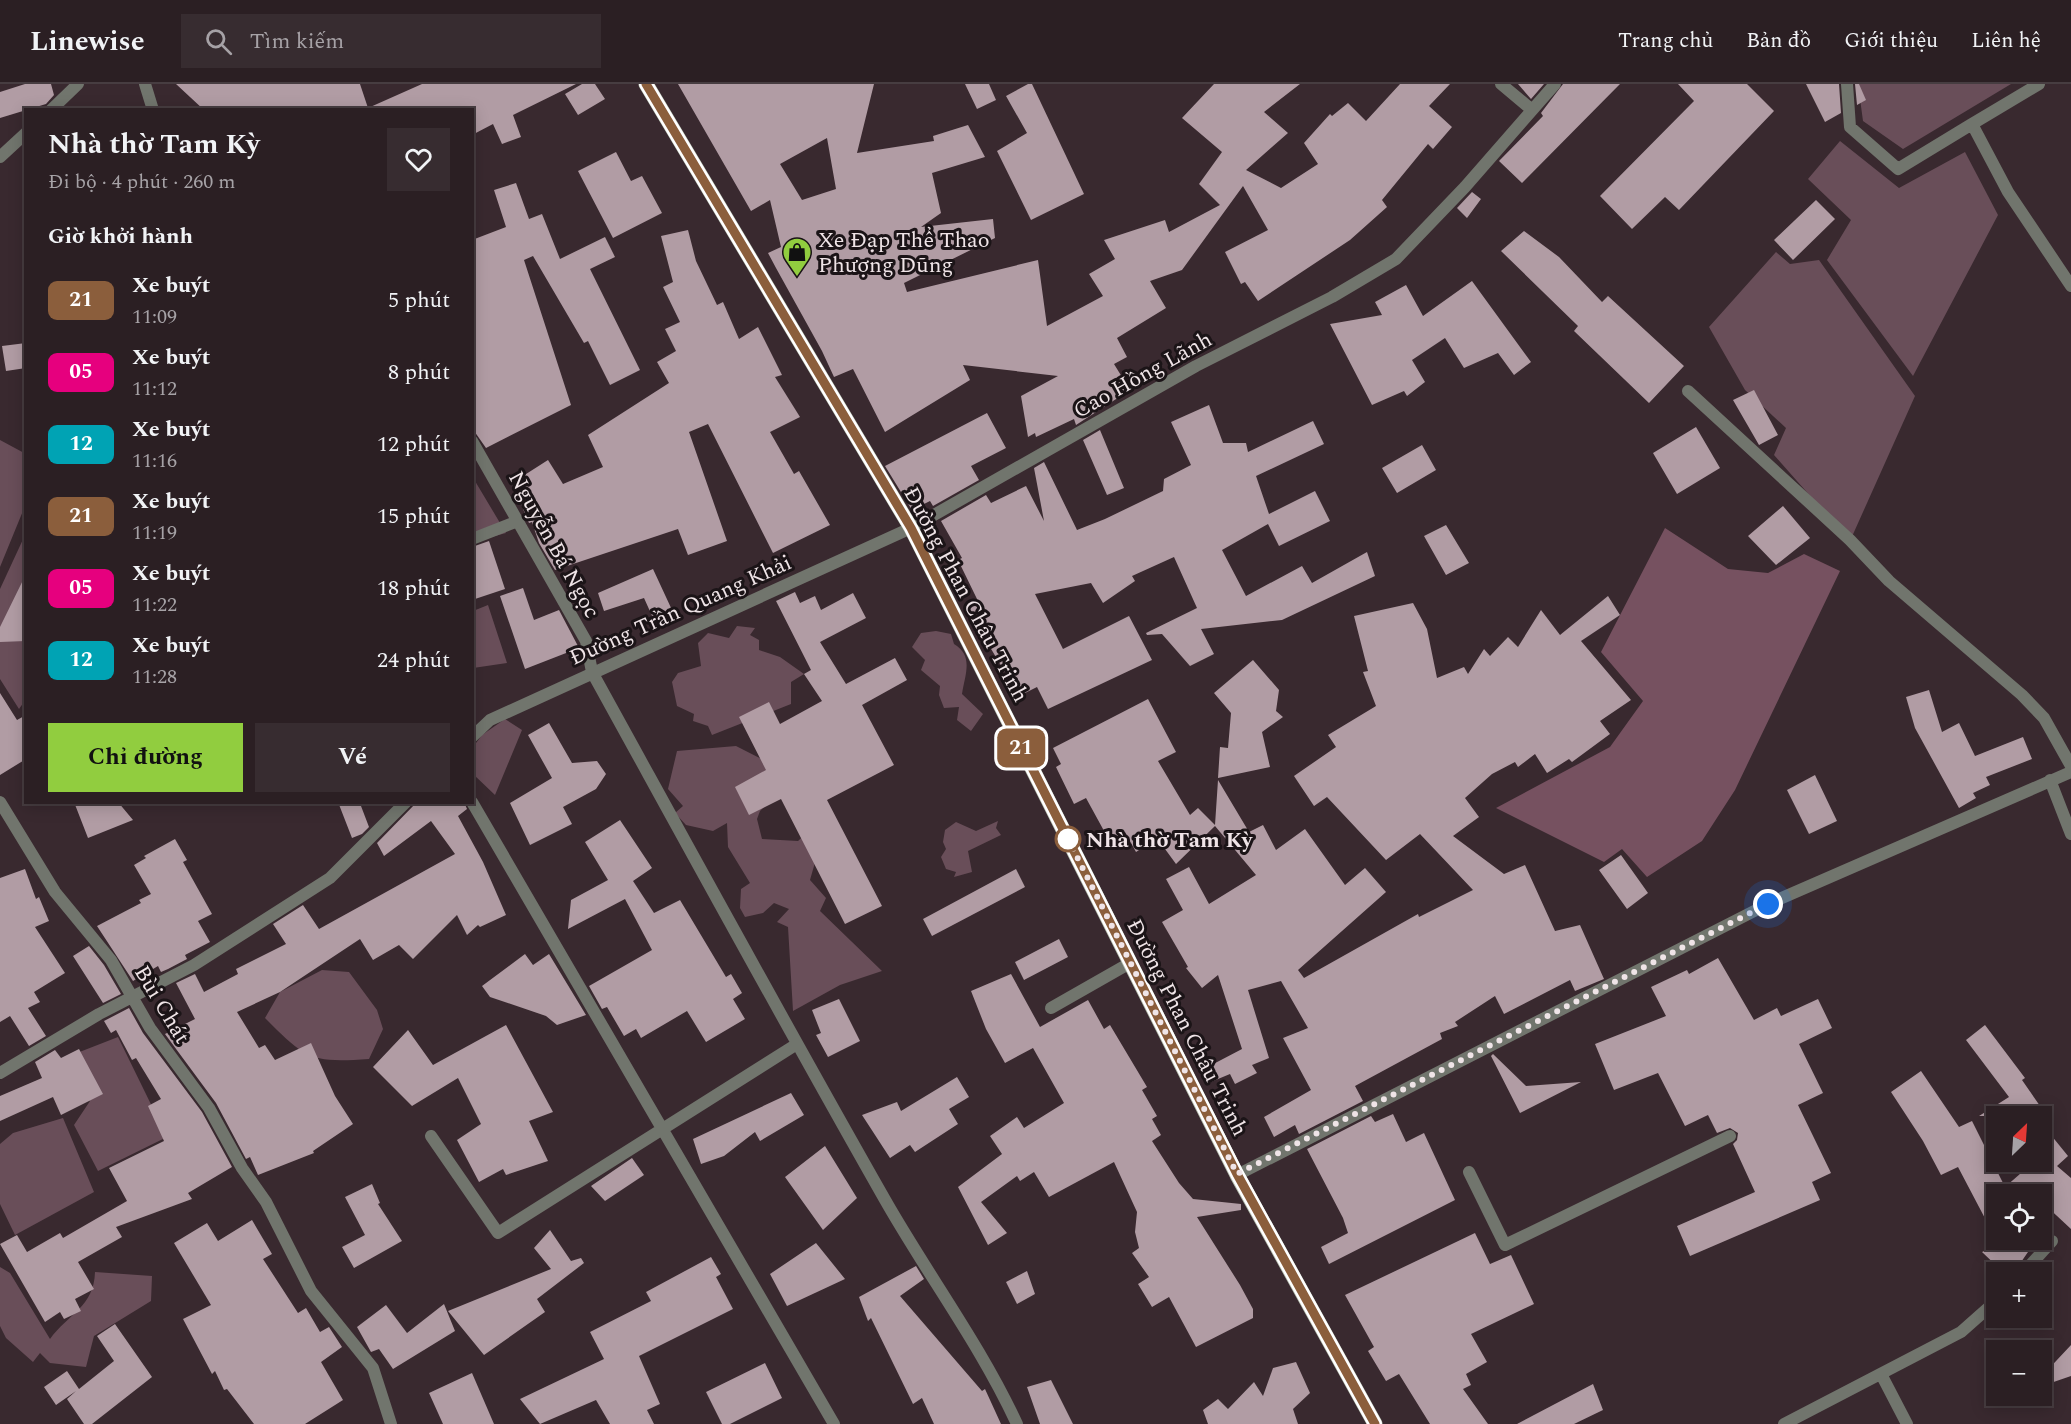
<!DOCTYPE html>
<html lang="vi">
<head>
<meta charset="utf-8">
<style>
  :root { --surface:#2b1f23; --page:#372c30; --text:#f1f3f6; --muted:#a6a2a6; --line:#473d41; --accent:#91cd3f }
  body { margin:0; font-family:Spectral,serif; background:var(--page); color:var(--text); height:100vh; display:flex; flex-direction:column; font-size:22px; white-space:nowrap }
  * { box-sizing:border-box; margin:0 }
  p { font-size:20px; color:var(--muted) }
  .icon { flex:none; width:33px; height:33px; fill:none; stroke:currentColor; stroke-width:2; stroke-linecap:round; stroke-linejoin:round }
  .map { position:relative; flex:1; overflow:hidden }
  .panel { position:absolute; left:24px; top:24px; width:450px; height:696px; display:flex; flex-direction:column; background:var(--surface); border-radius:0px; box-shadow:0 3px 15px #0003,0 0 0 2px var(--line) }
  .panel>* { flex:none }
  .badge { padding:0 12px; border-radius:9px; font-size:21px; line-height:39px }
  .needle { width:39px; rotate:25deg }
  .fabs { position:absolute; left:1986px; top:1022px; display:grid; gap:12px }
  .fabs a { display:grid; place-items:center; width:66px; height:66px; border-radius:0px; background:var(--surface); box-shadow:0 3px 15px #0003,0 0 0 2px var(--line); font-size:30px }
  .you { position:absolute; width:30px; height:30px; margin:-15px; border:4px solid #fff; border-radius:50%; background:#1a73e8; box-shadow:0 0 0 9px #1a73e833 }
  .map>.badge { position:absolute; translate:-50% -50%; box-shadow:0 0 0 3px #fff }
  h2 { padding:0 24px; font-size:22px; line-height:54px }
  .round { display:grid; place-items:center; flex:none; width:63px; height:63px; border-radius:0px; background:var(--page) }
  .head { display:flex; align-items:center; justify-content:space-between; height:102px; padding:0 24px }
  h1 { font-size:28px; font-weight:700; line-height:45px }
  .button { display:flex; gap:12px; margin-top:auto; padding:12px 24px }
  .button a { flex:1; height:69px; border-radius:0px; background:var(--accent); color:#111; font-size:24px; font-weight:700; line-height:69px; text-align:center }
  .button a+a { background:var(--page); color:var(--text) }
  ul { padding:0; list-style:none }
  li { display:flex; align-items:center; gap:18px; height:72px; padding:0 24px }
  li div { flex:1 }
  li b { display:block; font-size:22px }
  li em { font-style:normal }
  li .badge { min-width:66px; font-weight:700; text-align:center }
  header { display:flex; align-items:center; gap:36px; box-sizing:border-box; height:84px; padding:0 30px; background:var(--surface); border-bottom:2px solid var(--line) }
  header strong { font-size:28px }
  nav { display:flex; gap:33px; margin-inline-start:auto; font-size:21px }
  .search { width:420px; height:54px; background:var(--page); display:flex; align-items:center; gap:15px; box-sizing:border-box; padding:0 21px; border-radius:0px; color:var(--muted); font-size:22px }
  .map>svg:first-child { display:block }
  .green { fill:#694e59 }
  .forest { fill:#765160 }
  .building { fill:#b19ca4; fill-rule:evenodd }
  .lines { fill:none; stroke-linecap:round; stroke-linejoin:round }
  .pedestrian { stroke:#71756d; stroke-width:12 }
  .minor { stroke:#71756d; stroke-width:12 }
  .tertiary { stroke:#71756d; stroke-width:12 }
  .primary { stroke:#b3bbac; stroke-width:15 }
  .line-casing { stroke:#fff; stroke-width:14 }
  .line { stroke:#8b5e3c; stroke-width:9 }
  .walk { stroke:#efe4e7; stroke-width:6; stroke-dasharray:0 10.8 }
  .stop-dot { fill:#fff; stroke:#8b5e3c; stroke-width:3 }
  .labels { text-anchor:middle; stroke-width:6; stroke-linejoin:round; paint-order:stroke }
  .poi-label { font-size:22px; fill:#efe4e7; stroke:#1b1417; text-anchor:start }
  .street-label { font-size:22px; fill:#efe4e7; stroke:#1b1417 }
  .stop-label { font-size:22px; font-weight:bold; fill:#efe4e7; stroke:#1b1417; text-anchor:start }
</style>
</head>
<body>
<header>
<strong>Linewise</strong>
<div class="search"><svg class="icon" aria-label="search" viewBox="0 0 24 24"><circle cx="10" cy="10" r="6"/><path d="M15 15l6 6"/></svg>Tìm kiếm</div>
<nav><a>Trang chủ</a><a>Bản đồ</a><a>Giới thiệu</a><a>Liên hệ</a></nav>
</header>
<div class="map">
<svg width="2071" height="1340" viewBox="0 0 2071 1340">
  <rect width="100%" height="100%" fill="#39292f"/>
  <path class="green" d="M1858,0H2011L1903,65L1863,37Z
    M1840,57L1899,104L1965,68L1998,131L1913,292L1827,176L1851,136L1808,95Z
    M1776,168L1790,180L1819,176L1915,312L1850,457L1774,371L1786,344L1745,306L1709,243Z
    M0,356L26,370L25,422L0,483Z
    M472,392L506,449L473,458H472Z
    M25,451L26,615L19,625L0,595V505Z
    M488,521L507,579L473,584V527Z
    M737,542L755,544L750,551L759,556V566L780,573L804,590L791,598V620L712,651L708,642L693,637L694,630L677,622L672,598L678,589L701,582L698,559L708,549L729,554Z
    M936,547L951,550L954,560C974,572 965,590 962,610L983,630L971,647L957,636L959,623L944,624L939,611L940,602L921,586L925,576L912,563L921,549Z
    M505,635L522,646L495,711L473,690V663L482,651Z
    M736,662L781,685L792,695L760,727L757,735L762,755L798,757L812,744L816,775L810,796L826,814L820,827L882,887L840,901L793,927L788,843L777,838L789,825L774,819L763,829L745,833L740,824L741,805L750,799L728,763L727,739L713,747L686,741L675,729L683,722L668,705L677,667Z
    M998,737L996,744L1001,751L968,767L972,788L954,793L956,788L946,785L941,773L946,765L943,758L945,746L956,738L976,747Z
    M322,886L349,888L377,926L383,945L369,975C310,979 306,975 265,934L280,908Z
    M118,953L167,1053L98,1087L74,1041L90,1017L59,976Z
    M63,1034L94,1108L15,1151L0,1120V1060L13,1049Z
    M0,1183L10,1189L50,1255C68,1230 94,1223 95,1188L152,1192L151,1217L94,1252L86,1283L50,1279L40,1269L33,1278L6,1254L0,1242Z"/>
  <path class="forest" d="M1665,444L1728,485L1768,489L1804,470L1840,487L1735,706L1702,757L1647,793L1622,765L1604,778L1496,724L1610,663L1643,617L1601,568Z"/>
  <path class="building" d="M25,0H51L54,11L46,20L0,34V8Z
    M176,0H360L368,24L422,0H576L513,31L521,53L502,60L493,40L472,51V26H204Z
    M582,0H595L605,15L578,31L565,10Z
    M678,0H874L857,69L934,57L933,52L968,41L985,73L932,89L941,129L921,143L993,135L995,154L904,199L907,208L1038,176L1047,242L1103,212L1089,190L1115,175L1104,156L1165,136L1169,148L1220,121L1199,100L1222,68L1182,34L1214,0H1300L1264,28L1288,49L1246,86L1281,104L1318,80L1304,59L1330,30L1332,32L1348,19L1366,37L1400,0H1450L1429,22L1452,43L1433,65L1428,60L1382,116L1387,123L1350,156L1258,217L1245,198L1241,200L1225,168L1268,146L1243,102L1182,186L1150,197L1166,224L1117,254L1127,273L1114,280L1130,306L1076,341L1074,335L1036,353L1035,349L1028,353L1021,312L1058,292L963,281L970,296L885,348L853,285L834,293L822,267L776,184L768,169L781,163L770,116L751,127ZM827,54L836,105L802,116L780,80Z
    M965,0H989L996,16L977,25Z
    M1028,0H1032L1084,110L1031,136L997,67L1027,49L1006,12Z
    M1518,0H1544L1531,15Z
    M1563,0H1620L1522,99L1499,77L1543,32L1541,29Z
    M1678,0H1747L1774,27L1679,126L1665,113L1632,145L1600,112L1694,17Z
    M1806,0H1839L1841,29L1825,38Z
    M1855,0H1859L1866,16L1857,21Z
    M616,68L631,97L642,92L662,129L613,154L578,87Z
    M516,99L529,135L542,130L560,175L605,153L615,173L590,185L640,286L610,301L588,257L584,259L533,172L524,176L571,321L486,364L472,344V156L506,143L494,106Z
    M1472,108L1481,115L1467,134L1457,124Z
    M1816,116L1835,135L1793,176L1774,156Z
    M688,146L696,177L717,221L723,218L739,255L758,243L782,291L775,293L800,333L770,348L794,390L799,387L830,441L773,469L708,340L689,348L727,457L688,471L678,445L555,486L539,459L532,438L529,439L512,399L548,376L563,400L603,383L588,351L669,299L657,278L676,267L665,245L680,238L663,203L673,198L661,152Z
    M1524,147L1559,173L1602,218L1608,212L1684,282L1649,319L1574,247L1578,242L1501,167Z
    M1472,197L1531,278L1514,291L1498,269L1464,284L1445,254L1412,276L1425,298L1407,312L1404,307L1372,321L1330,240L1382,231L1375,218L1406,201L1423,232Z
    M26,259V284L6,287L2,262Z
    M1754,306L1778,351L1759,361L1733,316Z
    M1209,321L1223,359H1246L1248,368L1313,337L1324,360L1256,392L1269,430L1315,407L1330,437L1279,462L1268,440L1222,466L1246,512L1302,482L1312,499L1367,468L1375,492L1282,536L1201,545L1214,570L1190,582L1162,550L1147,551L1146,549L1197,524L1174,473L1132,492L1135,497L1103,519L1091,499L1035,510L1063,565L1129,532L1152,576L1048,625L1037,603L1019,612L965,521L977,515L958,476L962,474L941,437L986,411L991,419L1026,402L1044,437L1034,384L1044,378L1077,446L1105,435L1163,407L1164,395L1191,381L1171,338Z
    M987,329L1006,364L971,382L979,396L933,422L930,417L912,426L885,382Z
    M1696,343L1720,384L1677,410L1653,369Z
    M1100,346L1124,404L1107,411L1083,356Z
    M1422,361L1436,386L1397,409L1382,384Z
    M1783,422L1810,454L1776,481L1748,452Z
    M1446,441L1469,479L1446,491L1424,452Z
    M489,457L505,505L472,516V463Z
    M653,485L672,526L653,534L644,514L604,527L598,509Z
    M26,490V557L0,558V543Z
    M523,504L534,536L559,526L579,564L525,585L500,512Z
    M795,508L800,519L815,512L821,526L853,509L866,534L820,558L846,600L895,574L907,596L862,621L894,681L827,716L882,822L845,840L781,715L749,731L735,703L766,686L739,633L769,618L780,640L822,617L804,590L811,586L776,517Z
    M1608,512L1620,531L1581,557L1631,616L1600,637L1610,650L1572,678L1569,675L1547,689L1535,670L1518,683L1515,678L1492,690L1465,714L1479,733L1453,752L1504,790L1525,781L1555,847L1580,841L1604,895L1575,907L1570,896L1504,930L1495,912L1455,938L1458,942L1440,949L1442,955L1355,1002L1363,1017L1299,1050L1295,1041L1274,1053L1264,1033L1311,1006L1283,954L1308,944L1281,897L1248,906L1269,974L1252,981L1257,989L1235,1000L1230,990L1206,1000L1200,987L1242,965L1218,891L1202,904L1186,884L1188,883L1162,838L1183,826L1166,795L1189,783L1209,820L1256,791L1215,742L1176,780L1157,754L1136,768L1125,748L1109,756L1086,714L1074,720L1056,683L1061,680L1053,664L1148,615L1176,668L1158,677L1190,731L1198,724L1215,741L1218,696L1249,748L1263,741L1276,766L1305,745L1345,801L1365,784L1386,808L1298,886L1304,894L1418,830L1419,833L1473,806L1420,750L1386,776L1327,713L1314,722L1294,692L1336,663L1328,651L1376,622L1363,588L1368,587L1354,532L1413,519L1427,545L1437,594L1464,583L1468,590L1484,565L1490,572L1508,553L1518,563L1541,526L1560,551Z
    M1253,576L1279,606L1276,627L1283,633L1262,648L1270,683L1218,694L1220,663L1228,664L1231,629L1214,609Z
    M1929,606L1942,648L1959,639L1975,672L2023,653L2032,675L1986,693L1990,701L1973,709L1976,714L1959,724L1915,644L1906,613Z
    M0,609L17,636L26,631V675L0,691Z
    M549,639L572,679L597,677L606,690L596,705L563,723L572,740L530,761L510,719L552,694L528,651Z
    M1815,691L1837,737L1809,750L1787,706Z
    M74,718H118L133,736L88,754Z
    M338,718H353L361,722L369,743L362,750L352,754Z
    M417,718H464L467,725L458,732L483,778L506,831L480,843L478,841L467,851L457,831L413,875L399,861L373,876L360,855L280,908L237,928L259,964L265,961L275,976L311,959L335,1012L353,1040L313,1067L314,1069L258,1091L250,1073L246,1075L216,1019L165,950L195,935L176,899L195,890L204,908L238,890L236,885L286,860L273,840L303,821L319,845L455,770L431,737L384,772L377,759Z
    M620,736L652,784L633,797L654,829L680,816L726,893L731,890L742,909L733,915L745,935L706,958L687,927L641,954L636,945L624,952L607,923L602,925L589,902L652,866L625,815L568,845L571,816L608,796L585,758Z
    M175,755L187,776L183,778L212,830L198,837L210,858L185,871L187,875L168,885L161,888L158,882L133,897L97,842L141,819L139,816L151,810L134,781L146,774L144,772Z
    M1621,771L1648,809L1627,825L1599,786Z
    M25,785L36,815L39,813L49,837L35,843L65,889L34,908L40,918L28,924L46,952L29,962L10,932L0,938V794Z
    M1016,785L1025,803L932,852L923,835Z
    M1059,855L1068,873L1024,896L1015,878Z
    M89,862L104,881L121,910L103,919L73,872Z
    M525,870L533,881L549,870L586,931L557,941L546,932L490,913L482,902Z
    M1718,874L1754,936L1777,924L1781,932L1818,915L1832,944L1799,960L1823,1009L1798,1021L1831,1089L1812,1098L1820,1116L1690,1172L1677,1142L1755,1108L1733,1060L1737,1056L1738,1049L1730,1044L1717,1049L1708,1031L1685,1042L1658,989L1614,1006L1595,960L1666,932L1651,903L1687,886L1689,890Z
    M1011,890L1040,943L1088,916L1104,945L1110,941L1147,1003L1142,1006L1157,1032L1152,1035L1161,1051L1152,1057L1179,1099L1193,1115L1241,1120V1126L1197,1133L1240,1201L1253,1225V1234L1196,1263L1169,1213L1152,1223L1138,1200L1149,1193L1132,1169L1139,1164L1135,1148L1137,1128L1114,1078L1049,1113L1034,1088L1020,1097L1017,1092L981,1118L1007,1149L988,1161L958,1103L1002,1070L990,1052L1017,1033L1024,1044L1064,1019L1033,964L1005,979L986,945L971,907Z
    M839,915L860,957L828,973L816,951L821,949L812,926Z
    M129,924L143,949L202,1028L232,1083L188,1109L192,1115L116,1143L122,1153L78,1178L94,1205L75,1215L81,1227L64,1235L60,1228L45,1238L0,1160L17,1151L27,1168L60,1149L63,1154L127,1117L109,1084L164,1057L148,1022L161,1015L136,974L132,976L116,946L111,949L104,937Z
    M506,941L553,1028L529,1037L548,1077L506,1091L503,1085L479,1098L457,1056L481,1040L458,994L412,1022L373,983L408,946L433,981Z
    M1985,941L2025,994L2022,996L2047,1032H1979L2009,1013L1966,956Z
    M79,965L103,1010L61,1031L53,1013L0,1037V1012L42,994L35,978L55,966L61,974Z
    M1493,970L1526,1002L1581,998L1520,1029L1491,972Z
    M1921,987L1959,1043L1972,1037L2005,1103L2035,1077H2042V1040L2068,1072L2057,1082L2071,1094V1145L2042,1118V1110H1996V1155H2037L2017,1184L2009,1188H2003L1982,1168L1999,1161L1958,1083L1941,1091L1923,1057L1891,1008Z
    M957,993L969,1013L949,1025L958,1040L915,1068L910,1061L890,1074L862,1031L897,1018L901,1027Z
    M791,1009L804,1031L760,1057L755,1048L724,1072L701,1080L693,1055Z
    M1393,1030L1406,1058L1424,1049L1455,1116L1329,1180L1321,1163L1348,1149L1343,1134L1307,1065L1371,1032L1375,1038Z
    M825,1062L857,1114L823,1146L785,1093Z
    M632,1074L644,1091L605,1117L591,1102Z
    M372,1100L380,1119L378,1120L402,1157L354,1184L342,1163L365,1151L345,1113Z
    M252,1136L272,1170L263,1175L298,1229L306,1224L320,1248L329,1243L342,1263L321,1278L343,1316L305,1340H254L227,1305L224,1306L215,1287L212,1290L183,1235L211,1221L174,1159L207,1139L218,1157Z
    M550,1146L571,1177L581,1174L584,1179L537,1215L545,1228L484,1271L448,1227L551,1185L534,1164Z
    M1475,1149L1490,1180L1511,1171L1534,1220L1471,1250L1487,1278L1466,1290L1471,1301L1463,1305L1488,1340H1430L1399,1290L1386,1297L1368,1267L1374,1263L1345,1211Z
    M816,1159L845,1195L787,1222L770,1190Z
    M711,1173L721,1190L716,1193L733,1225L639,1272L660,1320L647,1326L654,1340H610L596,1316L540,1340L520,1315L604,1275L590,1248L651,1217L646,1208Z
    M916,1182L924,1195L900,1212L982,1307L985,1305L1001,1340H934L922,1314L913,1320L871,1234L868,1237L859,1213Z
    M1027,1187L1035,1210L1017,1220L1006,1198Z
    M444,1220L455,1247L393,1285L379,1265L371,1268L357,1243L386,1221L407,1249Z
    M115,1240L152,1293L92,1340H84L67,1315L76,1307L56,1321L44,1303L67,1287L79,1305L114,1277L97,1252Z
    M2071,1261V1292L2042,1302V1292Z
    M1296,1278L1310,1309L1293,1325L1298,1340H1208L1203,1326L1218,1315L1228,1325L1254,1298L1263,1312L1273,1284Z
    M765,1279L782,1314L730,1340H722L706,1308Z
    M472,1289L494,1340H443L429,1309Z
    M1051,1296L1073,1340H1040L1027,1303Z
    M1593,1300L1603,1326L1574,1340H1517Z"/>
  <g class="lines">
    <path class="pedestrian" d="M1051,924L1130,879"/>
    <path class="minor" d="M145,0L153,26
      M1501,0L1531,25
      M1847,0L1850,43L1898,85L1972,40L2008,108L2071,202
      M1972,40L2039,0
      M1688,307L1850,456L1889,497L2022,611L2044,634L2071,682
      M472,357L586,557L592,588C689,764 785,940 884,1114C927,1190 980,1260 1017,1340
      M472,455L518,437
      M472,653L490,636L911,444L1196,282L1332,213L1396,175L1465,103L1555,0
      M2050,696L2071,750
      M0,718L55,808L111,876L150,944L209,1024L242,1084L266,1118L311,1207L373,1284L391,1340
      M472,718L834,1340
      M0,989L99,930L194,881L330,794L406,718
      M431,1052L498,1149L797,960
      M1469,1088L1505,1161L1730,1052
      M1237,1091L1768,820L2071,688
      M2024,1188L2052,1157
      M1881,1290L1907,1340
      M1784,1340L1961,1248L1996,1217"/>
    <path class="tertiary" d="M51,26L78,0
      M0,73L26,49"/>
    <path class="primary" d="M646,0L911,444L1237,1091L1375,1340"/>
  </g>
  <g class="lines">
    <g class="line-casing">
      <path id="line" d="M646,0L911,444L1237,1090L1375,1340"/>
    </g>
    <use href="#line" class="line"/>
    <path class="walk" d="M1068,755L1237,1090L1768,820"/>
  </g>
  <defs>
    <g id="shop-pin" transform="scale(1.5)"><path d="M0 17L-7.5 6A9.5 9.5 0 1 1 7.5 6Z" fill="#91cd3f" stroke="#1b1417"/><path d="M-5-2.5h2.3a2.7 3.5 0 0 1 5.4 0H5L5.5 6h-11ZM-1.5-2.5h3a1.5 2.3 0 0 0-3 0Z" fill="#111"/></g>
  </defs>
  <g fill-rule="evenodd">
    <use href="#shop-pin" x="797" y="168"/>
  </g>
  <circle class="stop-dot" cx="1068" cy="755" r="12"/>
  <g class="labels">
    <g class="poi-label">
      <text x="818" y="163">Xe Đạp Thể Thao<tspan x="818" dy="25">Phượng Dũng</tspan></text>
    </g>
    <g class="street-label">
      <text transform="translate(1142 290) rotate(-29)" y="8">Cao Hồng Lãnh</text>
      <text transform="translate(555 460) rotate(61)" y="8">Nguyễn Bá Ngọc</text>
      <text transform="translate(967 510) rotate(62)" y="8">Đường Phan Châu Trinh</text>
      <text transform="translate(680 525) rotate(-24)" y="8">Đường Trần Quang Khải</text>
      <text transform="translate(163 920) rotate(59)" y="8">Bùi Chát</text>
      <text transform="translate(1188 943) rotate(63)" y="8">Đường Phan Châu Trinh</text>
    </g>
    <g class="stop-label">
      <text x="1086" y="763">Nhà thờ Tam Kỳ</text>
    </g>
  </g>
</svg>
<div class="fabs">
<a><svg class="needle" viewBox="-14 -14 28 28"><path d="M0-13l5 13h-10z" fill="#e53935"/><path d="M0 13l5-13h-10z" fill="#a6a2a6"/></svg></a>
<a><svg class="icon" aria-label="locate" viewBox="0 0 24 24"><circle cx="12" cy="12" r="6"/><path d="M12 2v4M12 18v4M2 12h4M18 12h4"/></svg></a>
<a>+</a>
<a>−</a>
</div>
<div class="you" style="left:1768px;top:820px"></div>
<b class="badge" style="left:1021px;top:664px;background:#8b5e3c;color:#fff">21</b>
<section class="panel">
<div class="head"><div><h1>Nhà thờ Tam Kỳ</h1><p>Đi bộ · 4 phút · 260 m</p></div><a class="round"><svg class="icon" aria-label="heart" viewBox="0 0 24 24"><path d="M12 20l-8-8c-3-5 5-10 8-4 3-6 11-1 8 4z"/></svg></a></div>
<h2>Giờ khởi hành</h2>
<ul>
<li><span class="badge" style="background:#8b5e3c;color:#fff">21</span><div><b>Xe buýt</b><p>11:09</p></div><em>5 phút</em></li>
<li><span class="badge" style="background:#e6007e;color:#fff">05</span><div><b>Xe buýt</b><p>11:12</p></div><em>8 phút</em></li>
<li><span class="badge" style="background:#00a3b4;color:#fff">12</span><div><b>Xe buýt</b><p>11:16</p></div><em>12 phút</em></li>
<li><span class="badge" style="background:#8b5e3c;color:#fff">21</span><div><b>Xe buýt</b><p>11:19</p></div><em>15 phút</em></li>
<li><span class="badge" style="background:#e6007e;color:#fff">05</span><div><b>Xe buýt</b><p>11:22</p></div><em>18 phút</em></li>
<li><span class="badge" style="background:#00a3b4;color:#fff">12</span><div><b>Xe buýt</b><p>11:28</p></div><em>24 phút</em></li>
</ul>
<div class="button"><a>Chỉ đường</a><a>Vé</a></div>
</section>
</div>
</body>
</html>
